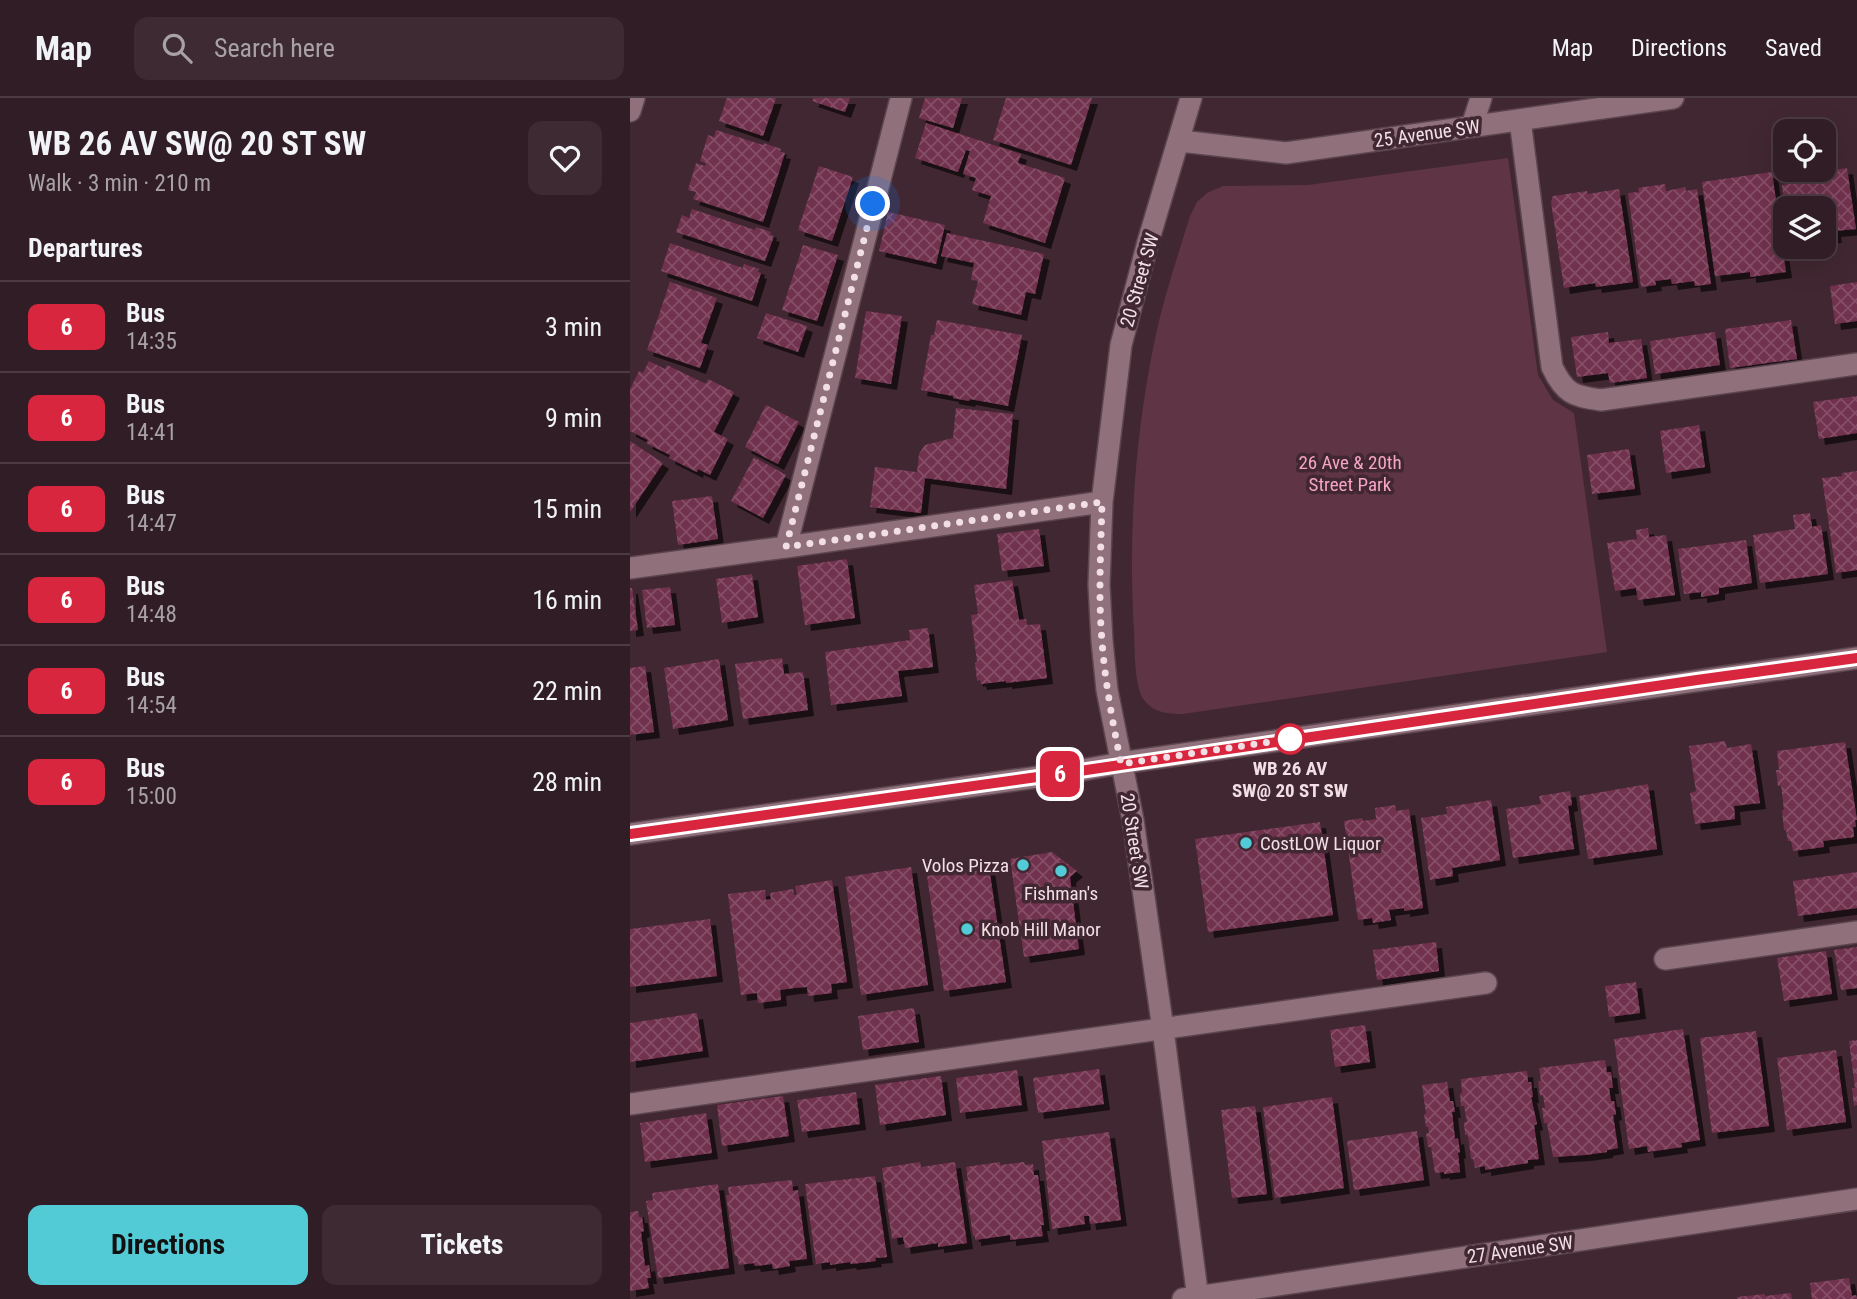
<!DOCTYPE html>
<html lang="en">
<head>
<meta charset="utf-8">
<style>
  :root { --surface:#311d25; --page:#3d2a32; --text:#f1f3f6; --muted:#a8a2a7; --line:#4c3b42; --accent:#52cbd7 }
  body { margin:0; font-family:"Roboto Condensed",sans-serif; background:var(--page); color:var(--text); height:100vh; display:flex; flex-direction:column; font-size:26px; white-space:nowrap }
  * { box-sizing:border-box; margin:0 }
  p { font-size:23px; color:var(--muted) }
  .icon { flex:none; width:38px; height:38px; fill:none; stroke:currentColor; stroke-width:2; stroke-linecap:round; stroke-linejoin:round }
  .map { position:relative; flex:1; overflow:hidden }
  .panel { display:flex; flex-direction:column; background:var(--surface); width:630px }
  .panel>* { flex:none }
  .badge { padding:0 14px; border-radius:10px; font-size:24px; line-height:46px }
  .tools { position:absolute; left:1143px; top:21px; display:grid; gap:14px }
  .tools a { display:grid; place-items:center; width:63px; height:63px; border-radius:14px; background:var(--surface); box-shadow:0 7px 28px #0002,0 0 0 2px var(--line); font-size:35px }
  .you { position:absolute; width:35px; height:35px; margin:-18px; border:5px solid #fff; border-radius:50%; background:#1a73e8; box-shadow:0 0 0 10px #1a73e833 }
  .map>.badge { position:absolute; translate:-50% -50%; box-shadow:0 0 0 4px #fff }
  h2 { padding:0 28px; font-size:26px; line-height:63px }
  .round { display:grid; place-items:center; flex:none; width:74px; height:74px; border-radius:14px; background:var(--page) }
  .head { display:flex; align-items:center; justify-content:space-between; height:119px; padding:0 28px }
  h1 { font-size:33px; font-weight:700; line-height:52px }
  .action { display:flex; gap:14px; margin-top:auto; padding:14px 28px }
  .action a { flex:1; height:80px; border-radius:14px; background:var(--accent); color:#111; font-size:28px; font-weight:700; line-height:80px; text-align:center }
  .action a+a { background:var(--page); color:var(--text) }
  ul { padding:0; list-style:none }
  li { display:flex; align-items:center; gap:21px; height:91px; padding:0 28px; border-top:2px solid var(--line) }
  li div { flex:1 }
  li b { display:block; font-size:26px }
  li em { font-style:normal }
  li .badge { min-width:77px; font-weight:700; text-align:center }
  header { display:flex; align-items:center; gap:42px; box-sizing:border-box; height:98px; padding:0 35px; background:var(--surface); border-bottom:2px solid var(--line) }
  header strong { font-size:33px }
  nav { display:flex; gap:38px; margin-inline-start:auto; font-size:24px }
  .search { width:490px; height:63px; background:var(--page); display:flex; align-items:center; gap:18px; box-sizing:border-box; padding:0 24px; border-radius:14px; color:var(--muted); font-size:26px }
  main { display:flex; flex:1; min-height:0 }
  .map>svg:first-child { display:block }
  .green { fill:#5f3445 }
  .building { fill:url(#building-cross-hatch); filter:url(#shadow) }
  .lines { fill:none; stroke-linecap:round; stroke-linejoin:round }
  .minor-casing { stroke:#5c454e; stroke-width:24 }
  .minor { stroke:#8f707b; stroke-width:21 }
  .line-casing { stroke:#fff; stroke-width:16 }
  .line { stroke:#d7263d; stroke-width:10 }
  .walk { stroke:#f2dfe6; stroke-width:7; stroke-dasharray:0 12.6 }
  .stop-dot { fill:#fff; stroke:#d7263d; stroke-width:3.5 }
  .poi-dot { fill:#52cbd7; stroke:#412731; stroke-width:2.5 }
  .labels { text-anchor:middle; stroke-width:7; stroke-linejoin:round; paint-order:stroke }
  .street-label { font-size:19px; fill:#f2dfe6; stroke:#412731 }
  .park-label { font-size:19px; fill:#f5a5c4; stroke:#412731 }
  .stop-label { font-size:19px; font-weight:bold; fill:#f2dfe6; stroke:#412731 }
  .poi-label { font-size:19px; fill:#f2dfe6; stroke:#412731; text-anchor:start }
</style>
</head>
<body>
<header>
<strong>Map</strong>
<div class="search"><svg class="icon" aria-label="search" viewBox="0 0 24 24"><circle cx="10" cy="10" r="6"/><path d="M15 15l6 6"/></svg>Search here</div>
<nav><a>Map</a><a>Directions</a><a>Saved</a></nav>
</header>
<main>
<section class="panel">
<div class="head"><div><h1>WB 26 AV SW@ 20 ST SW</h1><p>Walk · 3 min · 210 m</p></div><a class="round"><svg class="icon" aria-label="heart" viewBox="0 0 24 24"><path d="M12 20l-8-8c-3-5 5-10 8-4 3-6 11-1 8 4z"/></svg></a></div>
<h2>Departures</h2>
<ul>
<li><span class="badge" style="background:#d7263d;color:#fff">6</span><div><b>Bus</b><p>14:35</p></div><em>3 min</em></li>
<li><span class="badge" style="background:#d7263d;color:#fff">6</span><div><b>Bus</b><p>14:41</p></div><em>9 min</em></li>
<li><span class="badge" style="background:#d7263d;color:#fff">6</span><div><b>Bus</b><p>14:47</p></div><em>15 min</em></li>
<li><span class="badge" style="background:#d7263d;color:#fff">6</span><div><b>Bus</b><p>14:48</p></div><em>16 min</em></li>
<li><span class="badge" style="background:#d7263d;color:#fff">6</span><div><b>Bus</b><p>14:54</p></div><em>22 min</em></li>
<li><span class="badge" style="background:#d7263d;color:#fff">6</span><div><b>Bus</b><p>15:00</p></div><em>28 min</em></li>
</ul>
<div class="action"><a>Directions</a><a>Tickets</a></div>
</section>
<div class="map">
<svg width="1227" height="1201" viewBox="0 0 1227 1201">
  <defs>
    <pattern id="building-cross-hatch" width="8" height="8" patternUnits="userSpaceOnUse" patternTransform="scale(1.75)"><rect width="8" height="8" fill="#71304d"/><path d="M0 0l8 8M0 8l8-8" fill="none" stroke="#864e67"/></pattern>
    <filter id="shadow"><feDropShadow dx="6" dy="6" stdDeviation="0" flood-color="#0009"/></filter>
  </defs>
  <rect width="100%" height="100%" fill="#412731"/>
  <path class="green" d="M878,60L908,277L923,302L944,315L977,554L553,616C538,616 524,615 514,602C504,589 505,551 504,534C498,433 505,335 526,236C535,196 548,157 560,118L567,104L577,95L593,88L678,87Z"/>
  <path class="building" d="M97,0H146L133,38L89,23Z
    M184,0H220L215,14L182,3Z
    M295,0H332L323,30L289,20Z
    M376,0H462L441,67L363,42Z
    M296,25L391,56L388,65L435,80L415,145L353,125L361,98L342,92L346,80L333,76L340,53L336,52L328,74L285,60Z
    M86,32L133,47L134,45L151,51L150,54L155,55L133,124L63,101L66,94L58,92L66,65L75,68L76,65L70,63L78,37L84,39Z
    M189,68L223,79L202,143L168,132Z
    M1217,70L1226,131L1205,133L1206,139L1194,140V110H1155L1152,87L1181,83L1180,75Z
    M1142,74L1156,174L1120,179V174L1085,178L1072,84Z
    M1035,86L1036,93L1055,89L1056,93L1067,91L1081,186L1065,188L1064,183L1042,186L1041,181L1025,183L1026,187L1011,189L998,95L1009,94L1008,90Z
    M989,91L1003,184L966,189L965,185L934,190L921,104L923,98L957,93L958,96Z
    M62,111L125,132L126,129L141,134L140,137L144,138L135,163L46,134L52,117L59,120Z
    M258,114L315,127L306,166L249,153Z
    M317,135L414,156L405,196L396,194L391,217L342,206L348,183L341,182L344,165L311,158Z
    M40,145L113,170L114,166L129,171L128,174L131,175L122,203L31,173Z
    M173,147L208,157L187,223L152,212Z
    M40,184L87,200L71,245L78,247L70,270L17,252Z
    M1227,184V223L1205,226L1200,188Z
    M236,213L272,218L261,286L225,280Z
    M136,215L177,228L168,254L127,240Z
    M307,222L392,237L378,308L340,301L339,303L323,300V298L291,292L301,237H304Z
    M1161,222L1167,261L1100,270L1095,231Z
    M978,234L979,245L1011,241L1017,280L980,285L978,275L947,279L941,239Z
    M1085,234L1090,267L1025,276L1020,243Z
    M19,263L35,271L37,267L76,286L78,281L104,294L84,334L98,341L80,377L68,371L67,374L39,360L40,357L16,345L18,342L0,333V291L9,273L13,275Z
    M1227,298V335L1189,341L1183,304Z
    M136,307L169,324L148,366L115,349Z
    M326,310L383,316L376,391L295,380L291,415L240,409L245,369L287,374L289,356L295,347L323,340Z
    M1069,327L1075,369L1036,375L1030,333Z
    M0,343L33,365L0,414Z
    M999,351L1005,391L962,396L957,357Z
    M124,359L156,377L133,420L101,403Z
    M1227,373V472L1206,475L1192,380L1212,378V375Z
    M82,398L88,441L48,447L42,403Z
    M1180,415L1182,429L1191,427L1198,476L1130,485L1123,437L1165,431L1163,417Z
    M1018,430L1019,439L1036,437L1045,497L1008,502L1006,490L985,493L977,445L1007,441L1006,432Z
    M409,431L414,468L372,473L367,436Z
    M1116,442L1122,485L1089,490V496L1071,499V494L1054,496L1048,451Z
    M217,461L225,520L175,527L167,468Z
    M122,476L128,519L92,525L86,481Z
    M382,482L389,522L396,521L397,527L410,526L417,580L376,585V583L351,586L350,582L347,583L345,565L347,564L341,517L348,516L344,487Z
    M40,489L45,527L17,530L12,492Z
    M0,490H2L8,532L0,533Z
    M298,530L303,569L268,573L272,598L201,607L195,554L280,542L279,532Z
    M152,560L154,576L173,574L178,612L113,621L105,566Z
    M89,561L98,622L43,631L34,570Z
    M15,568L24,634L0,637V570Z
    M1095,643L1097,650L1121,646L1130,705L1104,708L1105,721L1065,726L1060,695L1066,693L1059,648Z
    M1215,644L1227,722H1225L1226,729H1223L1224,739L1193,743L1194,749L1163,753L1161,743H1158L1156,732H1154L1152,712H1154L1151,687L1148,688L1146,672H1149L1147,653Z
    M1018,686L1027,751L958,761L949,698Z
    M940,693L942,707L938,708L944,751L883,760L876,711L911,706L909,698Z
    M861,702L870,762L822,770L823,778L800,782L791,720L817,716L816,709Z
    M765,707L766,713L779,711L793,810L774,813V810L759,812L761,822L743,825L742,820L728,822L714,723L732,720L733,723L746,721L745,710Z
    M690,724L703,817L578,834L565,741Z
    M422,754L447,773L440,779L449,851L394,859L380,761Z
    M281,769L298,887L231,897L215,779Z
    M359,769L376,884L314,893L297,778Z
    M1227,774V810L1168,818L1163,783Z
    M202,782L217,884L201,886L202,895L178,898L177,889L164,890L150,892L151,902L128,905L127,895L111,897L98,796L135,792L136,802L141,801L140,795L163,791L164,797H167L165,788Z
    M80,821L87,878L0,889V831Z
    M806,844L809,873L747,882L743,852Z
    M1227,849V890L1211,892L1204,852Z
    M1196,853L1202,896L1154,903L1147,860Z
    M1006,884L1010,915L979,919L975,888Z
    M284,910L289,944L233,952L228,918Z
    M67,915L73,953L0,964V925Z
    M735,927L740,964L705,969L700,932Z
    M1053,931L1070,1042L1051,1045L1052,1049L1018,1054L1017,1048L999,1051L984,941Z
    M1126,933L1139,1028L1082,1035L1070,940Z
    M1227,942V1007L1224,1008L1222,990H1225L1219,943Z
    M1206,952L1216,1024L1157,1032L1147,960Z
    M975,962L977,974H981L983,990H979L981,1003H984L986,1016L983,1017L988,1050L977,1052V1054L955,1057L923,1059L917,1025H914L912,1010H915L913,997L910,998L908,983H911L909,970Z
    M469,971L474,1006L408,1015L403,980Z
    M387,972L392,1007L330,1015L326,980Z
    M897,973L898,984H901L903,999H901L907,1026L904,1027L909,1061L898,1062V1065L855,1072V1068L845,1070L843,1061H841L838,1037H835L834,1024H837L834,1008H831L830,996L832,995L831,981Z
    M311,978L316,1017L250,1027L245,987Z
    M817,984L820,1003H823L825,1014H822L825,1041L828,1040L830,1054L828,1055L830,1074L814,1076V1074L805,1075L801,1049H798L796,1036L799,1035L798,1029H796L794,1016H796L792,987Z
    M226,994L230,1026L172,1034L167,1002Z
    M153,998L159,1038L92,1048L87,1007Z
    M702,999L714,1090L645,1100L633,1009Z
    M625,1008L637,1096L602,1100L591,1012Z
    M76,1015L82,1055L15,1064L10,1025Z
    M787,1033L794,1082L724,1092L717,1043Z
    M479,1034L491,1122L460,1126L459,1118H454L455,1126L422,1131L412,1043Z
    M290,1064L291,1069L325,1064L337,1145L308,1149V1145L275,1150L273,1139L262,1141L252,1070Z
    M370,1064V1067L394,1064L395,1067L403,1066L404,1077H408L414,1127H411L413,1138L380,1142V1137L345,1142V1138H343L335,1083H338L336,1069Z
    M245,1078L257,1159L245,1160L246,1163L221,1166L220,1164L200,1167V1164L186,1166L175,1086Z
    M162,1082L163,1093L168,1092L177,1161L159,1163L160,1168L143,1171L142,1166L125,1168L124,1165L109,1167L107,1158H105L96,1097H99L98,1089Z
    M88,1086L99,1170L28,1180L16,1103L23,1102L22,1095Z
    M8,1113L9,1119H12L14,1133L11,1134L15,1168L19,1167L21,1180H17L19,1190L0,1193V1114Z
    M1219,1180L1222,1198L1226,1197L1227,1201H1182L1180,1185Z
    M1161,1195L1162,1201H1107V1199L1135,1196V1198Z"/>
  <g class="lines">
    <g class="minor-casing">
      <path id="minor" d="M561,0L518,144L491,247L472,404L469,487L472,543L477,592L503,722L533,931L568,1201
        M0,13L4,0
        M890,22L922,269C935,296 943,298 971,302L1227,266
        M842,28L851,0
        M550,43L656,55L1043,0
        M156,449L472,404
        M0,470L156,449L271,0
        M0,736L436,675L491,665L1227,560
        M1035,861L1227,834
        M0,1006L856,885
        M553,1201L1227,1101"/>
    </g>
    <use href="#minor" class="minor"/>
  </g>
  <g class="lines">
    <g class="line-casing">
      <path id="line" d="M0,736L436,675L1067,582L1227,560"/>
    </g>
    <use href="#line" class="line"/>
    <path class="walk" d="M243,106L156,449L472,404C471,450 468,497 472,543C475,585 483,625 491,666L660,641"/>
  </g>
  <circle class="stop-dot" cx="660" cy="641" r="14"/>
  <g class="poi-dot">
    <circle cx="616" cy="745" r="7"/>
    <circle cx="393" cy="767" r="7"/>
    <circle cx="431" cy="773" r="7"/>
    <circle cx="337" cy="831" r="7"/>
  </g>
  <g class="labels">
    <g class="street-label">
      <text transform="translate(797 35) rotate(-8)" y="7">25 Avenue SW</text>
      <text transform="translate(509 182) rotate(-74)" y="7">20 Street SW</text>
      <text transform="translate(505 743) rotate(81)" y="7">20 Street SW</text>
      <text transform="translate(890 1151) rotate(-8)" y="7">27 Avenue SW</text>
    </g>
    <g class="park-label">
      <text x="720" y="371">26 Ave &amp; 20th<tspan x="720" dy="22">Street Park</tspan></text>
    </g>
    <g class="stop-label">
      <text x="660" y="677">WB 26 AV<tspan x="660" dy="22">SW@ 20 ST SW</tspan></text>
    </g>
    <g class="poi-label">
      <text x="630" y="752">CostLOW Liquor</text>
      <text x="379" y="774" text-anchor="end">Volos Pizza</text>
      <text x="431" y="802" text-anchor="middle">Fishman's</text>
      <text x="351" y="838">Knob Hill Manor</text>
    </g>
  </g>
</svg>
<div class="tools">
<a><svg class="icon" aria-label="locate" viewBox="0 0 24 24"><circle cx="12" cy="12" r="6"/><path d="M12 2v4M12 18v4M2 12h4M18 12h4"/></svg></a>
<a><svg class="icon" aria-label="layers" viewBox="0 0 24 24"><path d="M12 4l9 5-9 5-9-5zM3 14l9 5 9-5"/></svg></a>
</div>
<div class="you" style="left:243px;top:106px"></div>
<b class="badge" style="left:430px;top:676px;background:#d7263d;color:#fff">6</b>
</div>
</main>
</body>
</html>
